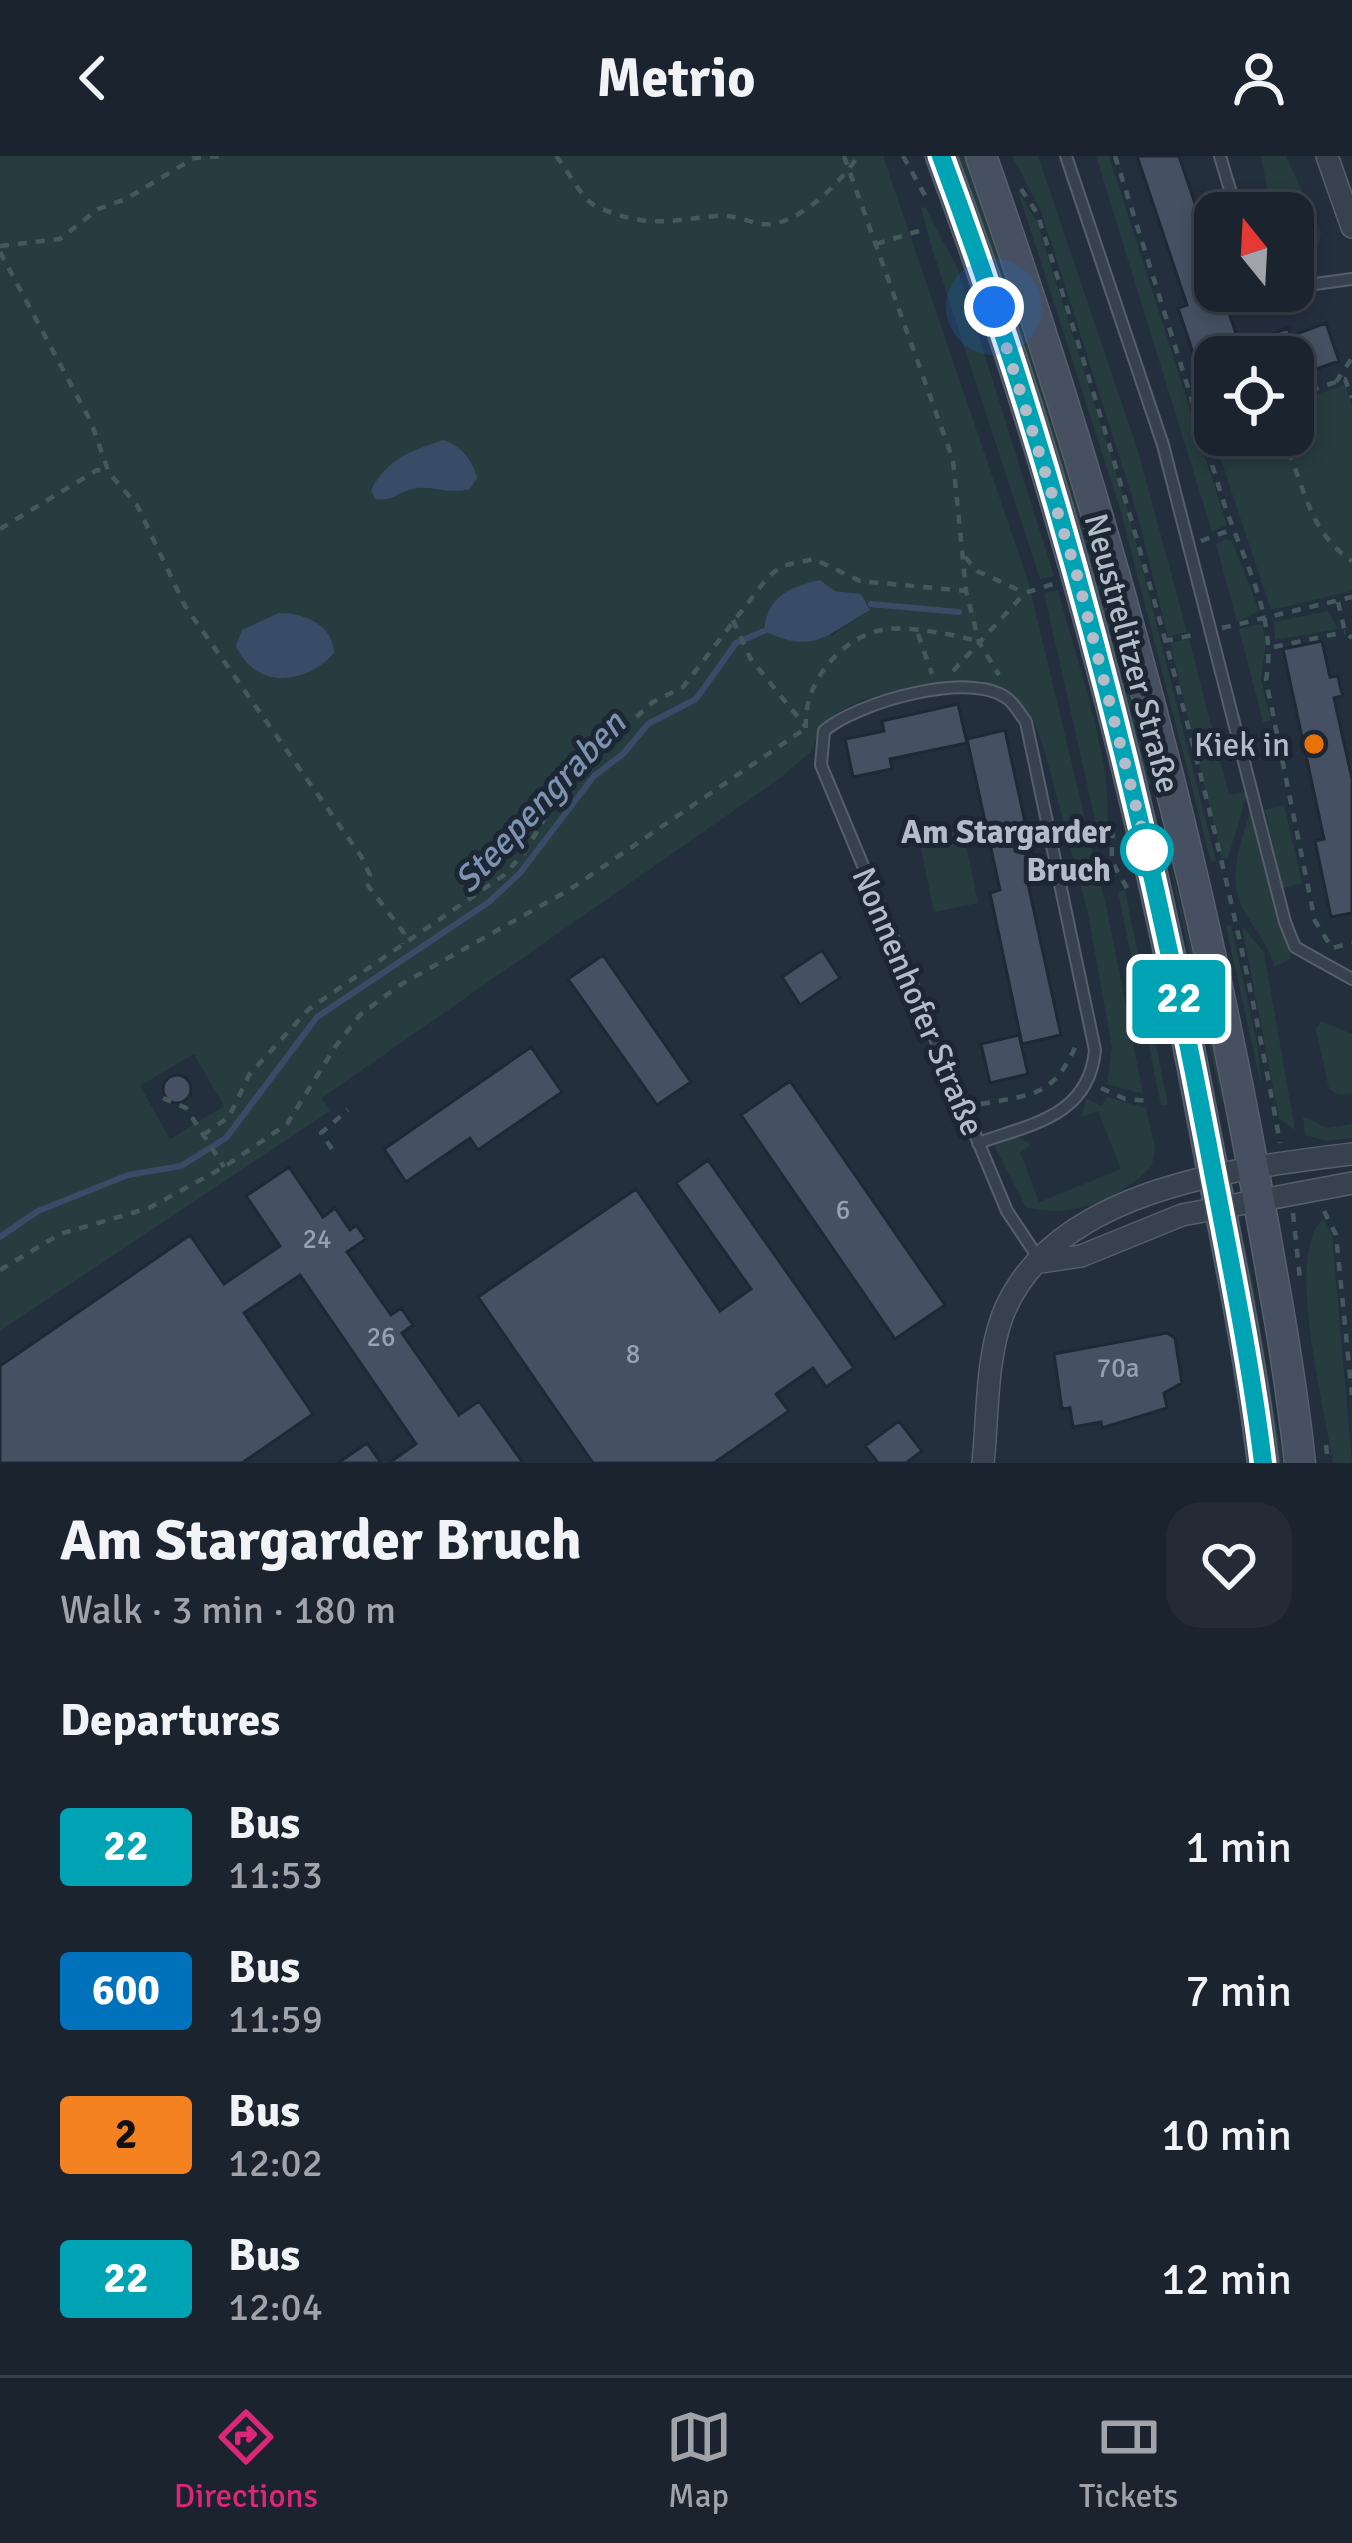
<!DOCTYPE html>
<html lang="en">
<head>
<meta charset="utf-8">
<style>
  :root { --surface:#1b232e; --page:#242b36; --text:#f1f3f6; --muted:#a0a4aa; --line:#39404a; --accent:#db2777 }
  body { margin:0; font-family:Signika,sans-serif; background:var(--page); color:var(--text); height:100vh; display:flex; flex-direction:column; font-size:45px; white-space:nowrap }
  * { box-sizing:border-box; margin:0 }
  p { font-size:39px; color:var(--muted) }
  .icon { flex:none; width:66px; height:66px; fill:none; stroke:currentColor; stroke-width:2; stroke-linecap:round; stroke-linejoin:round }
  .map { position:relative; height:1307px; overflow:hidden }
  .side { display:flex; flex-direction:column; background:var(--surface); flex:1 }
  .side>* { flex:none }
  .badge { padding:0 24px; border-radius:9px; font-size:42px; line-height:78px }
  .needle { width:78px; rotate:342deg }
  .buttons { position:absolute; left:1194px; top:36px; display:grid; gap:24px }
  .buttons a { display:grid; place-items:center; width:120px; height:120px; border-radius:24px; background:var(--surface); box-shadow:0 6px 18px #0003,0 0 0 3px var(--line); font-size:60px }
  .you { position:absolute; width:60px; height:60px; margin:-30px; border:9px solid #fff; border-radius:50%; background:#1a73e8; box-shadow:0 0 0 18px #1a73e833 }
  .map>.badge { position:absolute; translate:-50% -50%; box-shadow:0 0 0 6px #fff }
  h2 { padding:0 60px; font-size:45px; line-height:108px }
  .round { display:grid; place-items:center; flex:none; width:126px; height:126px; border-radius:36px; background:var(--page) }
  .headline { display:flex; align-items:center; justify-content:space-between; height:204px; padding:0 60px }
  h1 { font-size:57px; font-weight:700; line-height:90px }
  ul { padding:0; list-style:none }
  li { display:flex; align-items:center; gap:36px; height:144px; padding:0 60px }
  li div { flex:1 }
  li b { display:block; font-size:45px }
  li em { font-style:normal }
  li .badge { min-width:132px; font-weight:700; text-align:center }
  header { display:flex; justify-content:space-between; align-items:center; height:156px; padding:0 60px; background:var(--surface); font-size:54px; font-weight:700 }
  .tabs { display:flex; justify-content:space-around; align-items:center; height:168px; border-top:3px solid var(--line); background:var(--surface); font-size:33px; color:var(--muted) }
  .tabs a { display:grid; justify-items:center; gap:6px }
  .tabs .current { color:var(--accent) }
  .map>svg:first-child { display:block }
  .green { fill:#263c3f; fill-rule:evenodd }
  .water { fill:#394c67 }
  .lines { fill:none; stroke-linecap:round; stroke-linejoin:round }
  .stream { stroke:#394c67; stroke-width:6 }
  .building { fill:#455162; stroke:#1f2835; stroke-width:3 }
  .lane-casing { stroke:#565f6c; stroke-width:14 }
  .street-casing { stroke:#565f6c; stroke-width:24 }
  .secondary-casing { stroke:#565f6c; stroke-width:33 }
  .path { stroke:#44595c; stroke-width:4.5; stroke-dasharray:9 9; stroke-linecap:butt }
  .lane { stroke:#38414e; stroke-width:10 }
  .street { stroke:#38414e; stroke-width:21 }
  .secondary { stroke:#465061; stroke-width:30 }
  .line-casing { stroke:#fff; stroke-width:27 }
  .line { stroke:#00a3b4; stroke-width:18 }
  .walk { stroke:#b4bcc9; stroke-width:12; stroke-dasharray:0 21.6 }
  .food-dot { fill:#e8710a; stroke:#1d2633; stroke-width:4.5 }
  .stop-dot { fill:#fff; stroke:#00a3b4; stroke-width:6 }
  .labels { text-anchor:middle; stroke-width:10; stroke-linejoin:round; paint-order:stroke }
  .number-label { font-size:27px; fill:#98a1af }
  .street-label { font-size:33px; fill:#b4bcc9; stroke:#1d2633 }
  .poi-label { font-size:33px; fill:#b4bcc9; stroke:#1d2633; text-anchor:end }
  .stop-label { font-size:33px; font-weight:bold; fill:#b4bcc9; stroke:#1d2633; text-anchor:end }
  .water-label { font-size:36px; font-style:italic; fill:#7c92b1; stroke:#1d2633 }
</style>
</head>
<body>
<header><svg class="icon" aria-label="back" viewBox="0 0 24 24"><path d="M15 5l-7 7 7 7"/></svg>Metrio<svg class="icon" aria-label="person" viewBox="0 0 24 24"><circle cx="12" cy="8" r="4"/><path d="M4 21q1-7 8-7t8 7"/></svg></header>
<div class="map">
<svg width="1352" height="1307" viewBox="0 0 1352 1307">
  <rect width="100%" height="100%" fill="#242f3e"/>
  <path class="green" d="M0,0H883L1028,425L1107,754L1143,938L1107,928L1112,892L1088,757L1044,593L1033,563L1012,536L980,524L862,544L836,557L820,573L811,596L779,623L322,942L330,955L0,1175ZM820,424L835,435L861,438L870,453L831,480ZM194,898L224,950L170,983L140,930Z
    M955,0H967L1078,332L1228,941L1221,943L1154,637L1142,618Z
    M1012,0H1038L1138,295L1187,476L1168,481L1136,353L1041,55Z
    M1096,0H1109L1227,369L1212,376Z
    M1261,0H1286L1321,77L1317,94L1293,96V57H1272Z
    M1018,35L1037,66L1128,355L1216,705L1211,706L1121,356Z
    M925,51L957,111L1054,420L1040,423L931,89L921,52Z
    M1345,229L1352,250V435L1271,454L1211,274L1215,273V279H1293V246Z
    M1226,383L1232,385L1259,455L1237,466L1216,388Z
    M1058,434C1078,512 1114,601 1107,682L1102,683L1096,668L1044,437Z
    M1328,455L1338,473L1275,484L1274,466Z
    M1262,468L1266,487L1261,524L1271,565L1263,566L1239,473Z
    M1189,483L1229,639L1248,635L1228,702H1222L1170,487Z
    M1284,649L1302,727L1283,732L1265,654Z
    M1252,650L1291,803L1274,811C1269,787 1254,774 1243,753C1226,719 1242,684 1252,650Z
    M963,674L978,747L934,756L919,683Z
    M1125,734L1168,949L1161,950L1118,736Z
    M1231,769L1257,887L1262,933L1226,770Z
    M1242,770L1264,796L1295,974L1279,962Z
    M1321,865L1352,878V938L1339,939L1329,933L1316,873Z
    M1107,941L1146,952L1155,992L1152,1010C1119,1043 1071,1064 1026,1051L994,989L1015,979L1032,989L1020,996L1039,1046L1121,1013L1098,955L1082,961L1086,942L1101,950Z
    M1303,960L1327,972L1352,968V982L1326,985L1305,979Z
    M1324,1062L1332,1080L1352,1307H1333C1326,1256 1283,1096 1324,1062Z
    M1250,1111L1283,1307H1275L1243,1113Z"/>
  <path class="water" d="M443,284C460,289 473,304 477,322L470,333C447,339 431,328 412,333C397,337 392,346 375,343L371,334C388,302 409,296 443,284Z
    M820,424L835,435L861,438L870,454C825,479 816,499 764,475C768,440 787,432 820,424Z
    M279,457C304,457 333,468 334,497C306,529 256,534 236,490L242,474Z"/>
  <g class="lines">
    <path class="stream" d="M871,448L959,456
      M0,1081L38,1055L128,1019L181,1010L226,982L317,861L489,746L520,717L594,620L623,598L648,568L696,543L736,487L764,475"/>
  </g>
  <path class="building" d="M1137,0H1179L1206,80L1215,77V135H1222L1240,190L1288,172L1291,180L1326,167L1339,205L1293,221V201H1215L1212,254L1178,152L1187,149Z
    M1322,485L1330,521L1338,520L1340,530L1343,540L1334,542L1352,623V757L1331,761L1315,685L1324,683L1283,493Z
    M958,548L967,587L890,603L892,613L853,621L845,583L884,575L882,565Z
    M1005,574L1038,726L1028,728L1061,879L1022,888L990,737L1000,734L967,583Z
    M822,794L840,822L800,849L782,821Z
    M603,799L691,926L657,949L568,823Z
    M1019,879L1028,918L990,927L981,888Z
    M531,891L562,936L478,994L470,982L406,1026L384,993Z
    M163 933a14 14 0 1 1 28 0a14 14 0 1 1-28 0Z
    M790,925L945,1149L895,1183L741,959Z
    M708,1004L854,1212L826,1231L813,1212L776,1238L789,1255L714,1307H593L478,1141L636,1033L720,1155L751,1133L676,1027Z
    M289,1011L323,1061L335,1052L350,1074L356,1069L366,1083L347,1096L391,1159L401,1152L413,1169L402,1177L459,1259L479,1245L523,1307H389L416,1288L300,1119L244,1157L313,1258L242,1307H0V1210L190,1079L224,1128L280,1090L246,1040Z
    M1167,1177L1175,1182L1182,1227L1164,1237L1167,1252L1102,1272L1101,1266L1073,1271L1070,1252L1062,1253L1054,1198Z
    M899,1265L922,1295L906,1307H878L865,1290Z
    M367,1287L381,1307H338Z"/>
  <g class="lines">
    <g class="lane-casing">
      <path id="lane" d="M1066,0L1163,289L1285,766L1295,791L1352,823
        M1220,0L1237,57
        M1293,131L1352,123
        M1261,135H1267
        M978,987C1032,968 1089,960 1095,894L1026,566C1021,559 1015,549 1008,543C971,513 856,547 824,575L821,609L1007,1055L1041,1106"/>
    </g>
    <g class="street-casing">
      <path id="street" d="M1327,0L1352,71
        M1041,1106L1081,1100L1182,1059L1352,1027
        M983,1307C988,1260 986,1205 1002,1161C1050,1034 1235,1012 1352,998"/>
    </g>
    <g class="secondary-casing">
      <path id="secondary" d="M941,0C1059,316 1143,644 1205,975C1226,1085 1250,1196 1263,1307
        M981,0C1096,327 1188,660 1251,1001C1269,1103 1289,1204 1300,1307"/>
    </g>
    <path class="path" d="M556,0C567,13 582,44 597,51C647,72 666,65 716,60C732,58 746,65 761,68C796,73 842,25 858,0
      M844,0L953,304L966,435L979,486L999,519
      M903,0L927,43
      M1115,0C1151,114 1187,227 1222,341C1241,401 1278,460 1266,524L1315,765L1332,792L1352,787
      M1021,33L1037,57C1135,362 1224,671 1280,987
      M876,88L922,74
      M0,90L60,83L98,53L126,43L194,2L222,0
      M0,96L91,266L109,317L137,349L185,450L361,700L370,719L366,727L404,777L403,788
      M1336,226L1352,202
      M1293,240L1345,223L1352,242
      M1200,270L1215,265
      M1281,279C1304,323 1306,375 1352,405
      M0,373L97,314L109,317
      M1201,385L1233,373
      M965,401L977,415L1025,437
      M1338,446L1345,476L1352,482
      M733,464L750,502L806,571
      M1222,472L1352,441
      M918,478L932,518
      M1164,485L1193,479
      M1274,491L1345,476
      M953,515L1025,437L1056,427
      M806,572C802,528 842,478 888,473C907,470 960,479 979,486
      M1113,673C1111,708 1109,701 1127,732
      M1101,932L1125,943L1151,945
      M163,942L186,952L224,1011
      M981,948C1037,938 1054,940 1078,885
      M203,979L229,961L249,919L309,853L504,719L524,697L569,622L653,546L683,531L768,421L782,410L814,403L860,425L966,435
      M332,993L321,977L348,954
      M1324,1055L1336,1079L1352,1239
      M1293,1057L1300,1123
      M0,1114L60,1078L149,1052L224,1011L287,968L335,891L360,859L400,829L569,734L806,572
      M1326,1289L1328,1307"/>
    <use href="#lane" class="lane"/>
    <use href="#street" class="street"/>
    <use href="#secondary" class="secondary"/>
  </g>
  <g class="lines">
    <g class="line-casing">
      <path id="line" d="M941,0C1060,319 1144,650 1207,984C1227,1091 1250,1199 1263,1307"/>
    </g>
    <use href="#line" class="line"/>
    <path class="walk" d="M994,151L1077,419L1150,705L1147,694"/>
  </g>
  <circle class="food-dot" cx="1314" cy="588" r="12"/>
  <circle class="stop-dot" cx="1147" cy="694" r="24"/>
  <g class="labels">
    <g class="number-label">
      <text x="843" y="1063">6</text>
      <text x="317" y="1092">24</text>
      <text x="381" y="1190">26</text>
      <text x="633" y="1207">8</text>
      <text x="1118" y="1221">70a</text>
    </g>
    <g class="street-label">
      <text transform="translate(1133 497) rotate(75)" y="12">Neustrelitzer Straße</text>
      <text transform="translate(919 845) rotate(67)" y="12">Nonnenhofer Straße</text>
    </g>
    <g class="poi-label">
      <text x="1290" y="600">Kiek in</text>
    </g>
    <g class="stop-label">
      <text x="1111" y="687">Am Stargarder<tspan x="1111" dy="38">Bruch</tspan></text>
    </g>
    <g class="water-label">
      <text transform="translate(539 645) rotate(-47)" y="13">Steepengraben</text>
    </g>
  </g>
</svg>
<div class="buttons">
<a><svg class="needle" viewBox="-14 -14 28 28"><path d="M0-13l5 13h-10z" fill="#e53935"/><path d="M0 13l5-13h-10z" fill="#a0a4aa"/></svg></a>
<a><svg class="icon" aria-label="locate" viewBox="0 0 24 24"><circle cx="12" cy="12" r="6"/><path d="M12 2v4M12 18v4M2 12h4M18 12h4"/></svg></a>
</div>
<div class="you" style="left:994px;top:151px"></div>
<b class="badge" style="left:1179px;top:843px;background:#00a3b4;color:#fff">22</b>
</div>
<section class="side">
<div class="headline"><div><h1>Am Stargarder Bruch</h1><p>Walk · 3 min · 180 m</p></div><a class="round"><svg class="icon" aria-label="heart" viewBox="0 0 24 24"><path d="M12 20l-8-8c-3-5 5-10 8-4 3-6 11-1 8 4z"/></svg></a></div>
<h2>Departures</h2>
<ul>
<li><span class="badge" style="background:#00a3b4;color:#fff">22</span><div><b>Bus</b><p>11:53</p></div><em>1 min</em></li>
<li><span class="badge" style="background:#0072bc;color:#fff">600</span><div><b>Bus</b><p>11:59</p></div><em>7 min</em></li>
<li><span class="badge" style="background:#f58220;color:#111">2</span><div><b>Bus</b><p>12:02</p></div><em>10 min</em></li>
<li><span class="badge" style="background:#00a3b4;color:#fff">22</span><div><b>Bus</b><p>12:04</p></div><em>12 min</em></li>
</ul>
</section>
<nav class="tabs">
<a class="current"><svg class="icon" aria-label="directions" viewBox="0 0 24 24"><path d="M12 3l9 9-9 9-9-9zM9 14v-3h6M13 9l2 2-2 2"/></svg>Directions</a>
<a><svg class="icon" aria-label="map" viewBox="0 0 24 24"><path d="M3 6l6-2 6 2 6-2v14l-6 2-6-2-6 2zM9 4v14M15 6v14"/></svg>Map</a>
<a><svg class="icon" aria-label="tickets" viewBox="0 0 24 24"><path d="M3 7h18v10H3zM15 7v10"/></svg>Tickets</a>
</nav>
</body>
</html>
